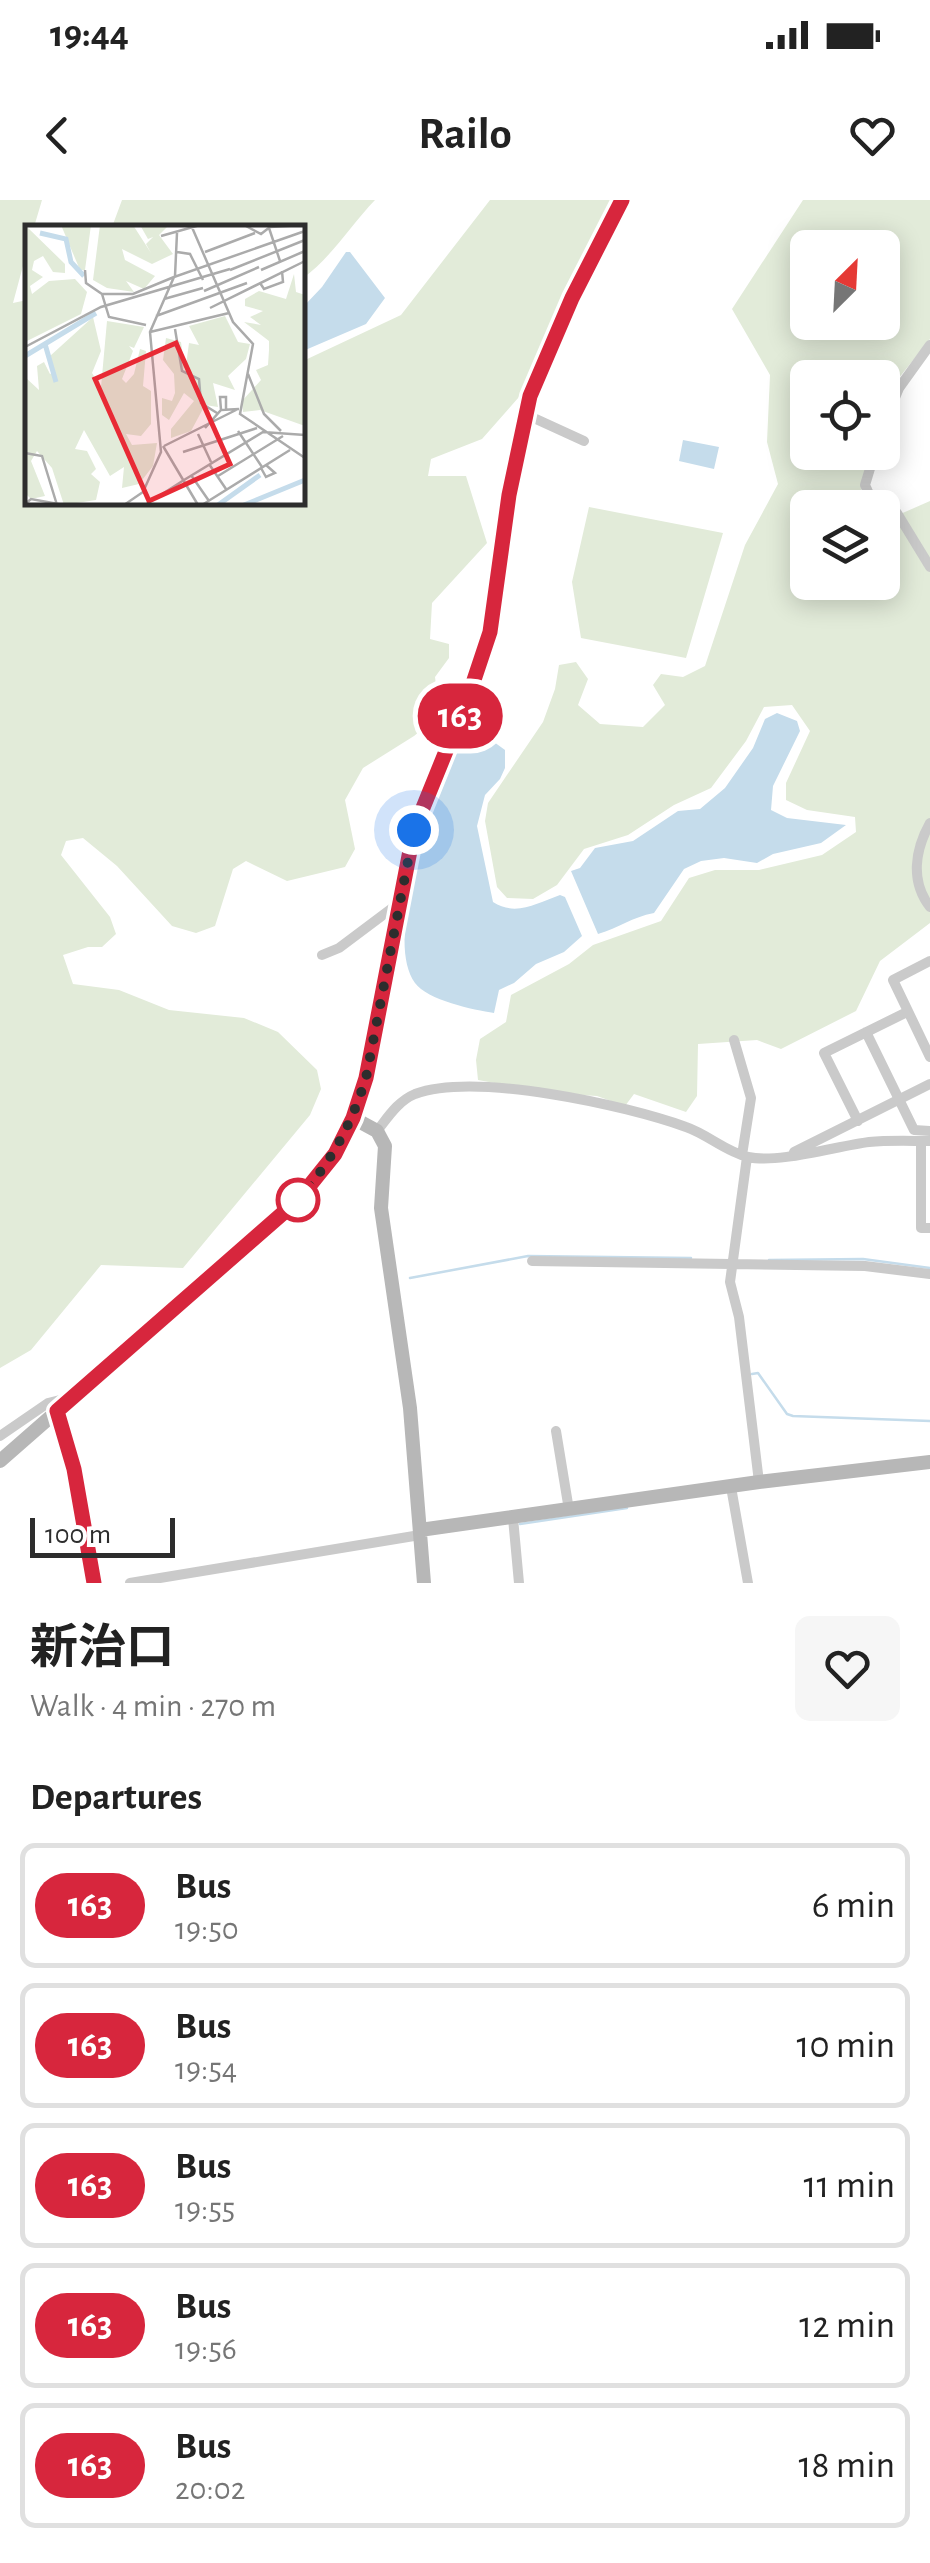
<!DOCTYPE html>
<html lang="en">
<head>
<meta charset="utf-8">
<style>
  :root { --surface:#fff; --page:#f6f6f6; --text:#222; --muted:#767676; --line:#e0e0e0 }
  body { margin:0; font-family:"Alegreya Sans","Noto Sans JP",sans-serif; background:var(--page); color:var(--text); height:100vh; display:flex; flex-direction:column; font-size:38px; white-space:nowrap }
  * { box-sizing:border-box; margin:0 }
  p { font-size:32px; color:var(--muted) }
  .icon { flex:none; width:55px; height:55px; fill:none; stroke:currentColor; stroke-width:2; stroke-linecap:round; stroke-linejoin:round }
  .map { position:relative; height:1383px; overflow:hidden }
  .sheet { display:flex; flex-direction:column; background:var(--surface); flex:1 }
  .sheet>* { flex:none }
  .badge { padding:0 20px; border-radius:32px; font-size:35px; line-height:65px }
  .needle { width:65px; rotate:24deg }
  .controls { position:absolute; left:790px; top:30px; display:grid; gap:20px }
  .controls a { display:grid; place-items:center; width:110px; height:110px; border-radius:15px; background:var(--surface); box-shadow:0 5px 25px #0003; font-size:50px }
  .scale { position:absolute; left:30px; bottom:25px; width:145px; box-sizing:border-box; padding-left:10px; border:5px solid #2d2d2d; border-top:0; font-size:28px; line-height:35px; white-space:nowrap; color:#2d2d2d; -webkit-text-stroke:8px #fff; paint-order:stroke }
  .you { position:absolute; width:50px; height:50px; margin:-25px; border:8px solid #fff; border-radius:50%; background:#1a73e8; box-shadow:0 0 0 15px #1a73e833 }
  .map>.badge { position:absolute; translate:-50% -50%; box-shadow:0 0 0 5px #fff }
  h2 { padding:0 30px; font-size:38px; line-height:90px }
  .round { display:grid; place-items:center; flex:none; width:105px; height:105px; border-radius:15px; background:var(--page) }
  .overview { display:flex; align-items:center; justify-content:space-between; height:170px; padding:0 30px }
  h1 { font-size:48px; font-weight:700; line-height:75px }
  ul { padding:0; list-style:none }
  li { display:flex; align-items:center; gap:30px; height:125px; margin:0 20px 15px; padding:0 10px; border:5px solid var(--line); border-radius:15px }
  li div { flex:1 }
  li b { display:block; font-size:38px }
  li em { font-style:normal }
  li .badge { min-width:110px; font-weight:700; text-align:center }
  .status { display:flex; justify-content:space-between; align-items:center; height:70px; padding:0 50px; background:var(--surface); direction:ltr }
  .status svg { height:28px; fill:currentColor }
  header { display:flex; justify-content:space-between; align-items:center; height:130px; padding:0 30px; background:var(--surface); font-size:45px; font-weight:700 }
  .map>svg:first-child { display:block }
  .green { fill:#e2ebd9; fill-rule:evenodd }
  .water { fill:#c5dceb }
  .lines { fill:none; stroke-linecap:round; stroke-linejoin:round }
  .stream { stroke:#c5dceb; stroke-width:2.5 }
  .street { stroke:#cacaca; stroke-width:10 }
  .secondary { stroke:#b7b7b7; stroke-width:14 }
  .line-casing { stroke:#fff; stroke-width:22 }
  .line { stroke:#d7263d; stroke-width:15 }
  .walk { stroke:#2d2d2d; stroke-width:10; stroke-dasharray:0 18 }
  .stop-dot { fill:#fff; stroke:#d7263d; stroke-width:5 }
  .inset-river { fill:none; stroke:#c5dceb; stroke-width:5 }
  .inset-road { fill:none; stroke:#ababab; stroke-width:2.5 }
  .view { fill:#e82a35; fill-opacity:0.15; stroke:#e82a35; stroke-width:5 }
  .inset-edge { fill:none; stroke:#2d2d2d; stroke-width:5 }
</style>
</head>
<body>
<div class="status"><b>19:44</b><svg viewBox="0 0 49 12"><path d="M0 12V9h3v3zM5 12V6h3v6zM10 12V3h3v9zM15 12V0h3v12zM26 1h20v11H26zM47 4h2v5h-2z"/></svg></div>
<header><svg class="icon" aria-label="back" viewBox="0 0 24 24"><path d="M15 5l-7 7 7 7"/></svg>Railo<svg class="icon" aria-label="heart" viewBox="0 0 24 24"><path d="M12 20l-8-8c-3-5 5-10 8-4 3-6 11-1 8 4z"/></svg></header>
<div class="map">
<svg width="930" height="1383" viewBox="0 0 930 1383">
  <rect width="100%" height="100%" fill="#fff"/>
  <path class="green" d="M0,0H42L34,27L28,28L27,51L13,103L27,100L28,302H302L303,161L401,115L490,0H613L526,189L482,239L431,259L428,276H466L487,343L432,403L430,439L449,444V458L435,477L440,515L414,536L363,568L345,600L355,649L345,667L287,681L246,661L233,669L215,726L196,733L172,726L117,666L83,638L66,641L61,655L110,717L116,734L102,747H88L63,755L73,784L119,790L169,810L244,818L278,832L317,870L321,889L310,915L183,1068L101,1065L31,1150L0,1168Z
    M122,0H375C351,25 330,59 303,78L302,28L112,27Z
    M803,0H930V139L894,184L883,210L882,178H808V252L870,253L859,299L872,307L808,308V382H882L883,315L889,319L930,301V723L880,761L856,811L781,849L757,840L698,844L697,896L686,912L634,894L625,906L597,896L549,893L478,880L476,860L480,839L506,822L511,795L569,764L593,745L661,721L689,678L715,670H759L822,655L856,632L855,617L807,610L786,600V583L810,531L792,505L764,507L746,541L711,588L674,605L628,635L584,649L557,685L533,699L507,698L497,687L485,621L488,603L543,522L555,489L559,465L576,462L588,479L578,505L600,524L643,527L665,505L653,485L661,474L683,477L705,466L745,345L778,284L767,242L770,175L732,109ZM808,48H882V122H808Z
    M589,307L723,333L686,458L581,438L572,382Z"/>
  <path class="water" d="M346,52H350L385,98L366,124L303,151V107L322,87Z
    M683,240L719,247L714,269L679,261Z
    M777,513L797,521L800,531L773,586L771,610L787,618L846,625L821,643L773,654L757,663L724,658L701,661L684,669L654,713C632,717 619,728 598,734L571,671L580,668L595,648L633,641L678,611L700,609L725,588L753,548L765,519Z
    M465,530L483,534L505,550V568L500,579L485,595L477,626L493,702C516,717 537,703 560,695L565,697L582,736L564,752L536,764L514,783L499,790L494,813C474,810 427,800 415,783C380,735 442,582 465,530Z"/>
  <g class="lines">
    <path class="stream" d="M769,1060L863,1059L930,1068
      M410,1078L528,1056L691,1058
      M752,1174L758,1173L787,1214L793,1216L930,1221
      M520,1324L627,1308"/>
    <path class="street" d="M525,214L584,241
      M882,229L899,188L930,145
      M875,252L865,285L870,296L897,313L930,367
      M930,623C915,650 910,681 930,707
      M322,755L339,748L399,703
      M930,761L893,780L930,857
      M866,832L914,930L930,931
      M734,840L751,898L742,955
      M858,921L824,853L907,812
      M377,931C388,917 398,901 415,894C476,872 625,905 686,927C707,934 726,952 748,957C777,964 837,946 869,942C889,940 910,941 930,941
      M921,941V1028H930
      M794,952L930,884
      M747,957L730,1082L739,1117L759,1282
      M532,1061L865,1066L930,1074
      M57,1211L74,1269L94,1383
      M556,1231L569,1310
      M0,1236L48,1203L68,1198
      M731,1287L748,1383
      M513,1318L519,1383
      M130,1383L420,1335"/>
    <path class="secondary" d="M353,918L377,931L385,946L381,1008L410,1208L424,1383
      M0,1261L298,1000C331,962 351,926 366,878L414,630L470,492L490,432L500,380L509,295L530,196L572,99L622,0
      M420,1330L759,1282L930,1262"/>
  </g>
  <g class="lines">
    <g class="line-casing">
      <path id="line" d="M94,1383L74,1269L57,1211L298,1000L335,954L353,918L366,878L414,630L470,492L490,432L509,295L530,196L572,98L622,0"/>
    </g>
    <use href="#line" class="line"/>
    <path class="walk" d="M298,1000C332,960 350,928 366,878L414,630"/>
  </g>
  <circle class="stop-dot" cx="298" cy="1000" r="20"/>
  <g transform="translate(25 25)">
    <rect width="280" height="280" fill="#fff"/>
    <path d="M0,0L40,39V48L28,47L18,31L9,36L7,45L18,52L5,61L7,69L24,56L50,54L62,67L56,89L0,117ZM36,0H66L60,45H55ZM75,0H108L126,28L121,19L128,12L123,14L115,0H144L134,10L148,29L127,39L97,24L100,35L130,51L119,64L101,56L109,67L82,63L68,55ZM269,49L271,67L280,70V201L235,185L218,187L217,176L236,155L231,145L243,140L244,125V116L219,97L236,100L225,92L238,86L220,81V74L234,66L261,74ZM200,91L213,117L225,119L221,134L203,151L210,165L188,158L193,182L180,180L166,206L146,213V204L169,176L159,168L144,195L137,190V173L147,176L150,168L149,149L138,135L141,113L156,117L160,148L164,118L174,120L164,101ZM68,92L76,126L67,148L76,162L82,96L119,102L109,123L104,121L108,126L97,154L101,158L109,149L115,124L121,126L118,161L126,166V199L116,211L101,209L107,220L132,218L128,241L114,259L97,263L99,242L85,251L59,205L50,224L62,226L71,244L66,249L75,257L71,275L39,280L27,243L12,226L6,236L20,271L6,274L0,268V152L14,165L12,141L19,137L25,149L30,147L25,131Z" fill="#e2ebd9"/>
    <path class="inset-river" d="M15,8L41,14L46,37L59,51M20,119L31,157M0,131L71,88M193,280L235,250M219,280L280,255"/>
    <path class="inset-road" d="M166,0L208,97L228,119L215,189L280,233M219,0L236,9L245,2L279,0M244,3L255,36M136,11L175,0M152,27L165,29L178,55M180,27L230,8M60,45L61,58L77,69H108L149,52M205,45L280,15M236,45L280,26M150,51L152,8M235,58L239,64L258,57L257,46M179,66L234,42M77,69L84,92L121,100M139,74L178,63M185,83L280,36M131,91L222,58M150,104L157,146L174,154L176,178L192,188M125,107L204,88M0,122L76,82L205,44M223,149L239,189L256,206M196,185L195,172H201V184M180,203L196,185L214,184M213,206L237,242M173,209L186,237M138,221L173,280M139,221L213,184M158,227L232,203M0,228L17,231L32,280M184,239L201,264M236,243L241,252L250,248L241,240M166,250L184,276M193,251L258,211M159,255L238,207L280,210M0,279L6,274L39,280M99,280L118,267L136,227L125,107L149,52L280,6M120,280L159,255M177,280L265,225"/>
    <path class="view" d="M151,118L205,239L124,276L70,154Z"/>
    <rect width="280" height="280" class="inset-edge"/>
  </g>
</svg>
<div class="controls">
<a><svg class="needle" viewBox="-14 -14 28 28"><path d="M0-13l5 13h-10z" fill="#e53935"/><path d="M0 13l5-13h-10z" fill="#767676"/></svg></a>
<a><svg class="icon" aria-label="locate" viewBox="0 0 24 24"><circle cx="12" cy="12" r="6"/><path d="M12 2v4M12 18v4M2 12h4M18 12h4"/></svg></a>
<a><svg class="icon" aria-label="layers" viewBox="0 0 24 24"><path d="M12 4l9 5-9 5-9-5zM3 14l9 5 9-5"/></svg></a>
</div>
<div class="scale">100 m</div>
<div class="you" style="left:414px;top:630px"></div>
<b class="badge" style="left:460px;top:516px;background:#d7263d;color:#fff">163</b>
</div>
<section class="sheet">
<div class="overview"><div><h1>新治口</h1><p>Walk · 4 min · 270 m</p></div><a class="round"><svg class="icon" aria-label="heart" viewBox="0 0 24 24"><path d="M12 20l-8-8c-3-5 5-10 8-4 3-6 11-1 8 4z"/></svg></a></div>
<h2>Departures</h2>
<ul>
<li><span class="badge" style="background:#d7263d;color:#fff">163</span><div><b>Bus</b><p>19:50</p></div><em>6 min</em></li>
<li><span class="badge" style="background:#d7263d;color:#fff">163</span><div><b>Bus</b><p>19:54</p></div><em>10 min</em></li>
<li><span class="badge" style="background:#d7263d;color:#fff">163</span><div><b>Bus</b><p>19:55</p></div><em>11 min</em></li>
<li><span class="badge" style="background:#d7263d;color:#fff">163</span><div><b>Bus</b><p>19:56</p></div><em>12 min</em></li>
<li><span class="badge" style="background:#d7263d;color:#fff">163</span><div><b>Bus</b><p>20:02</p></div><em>18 min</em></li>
</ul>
</section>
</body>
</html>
